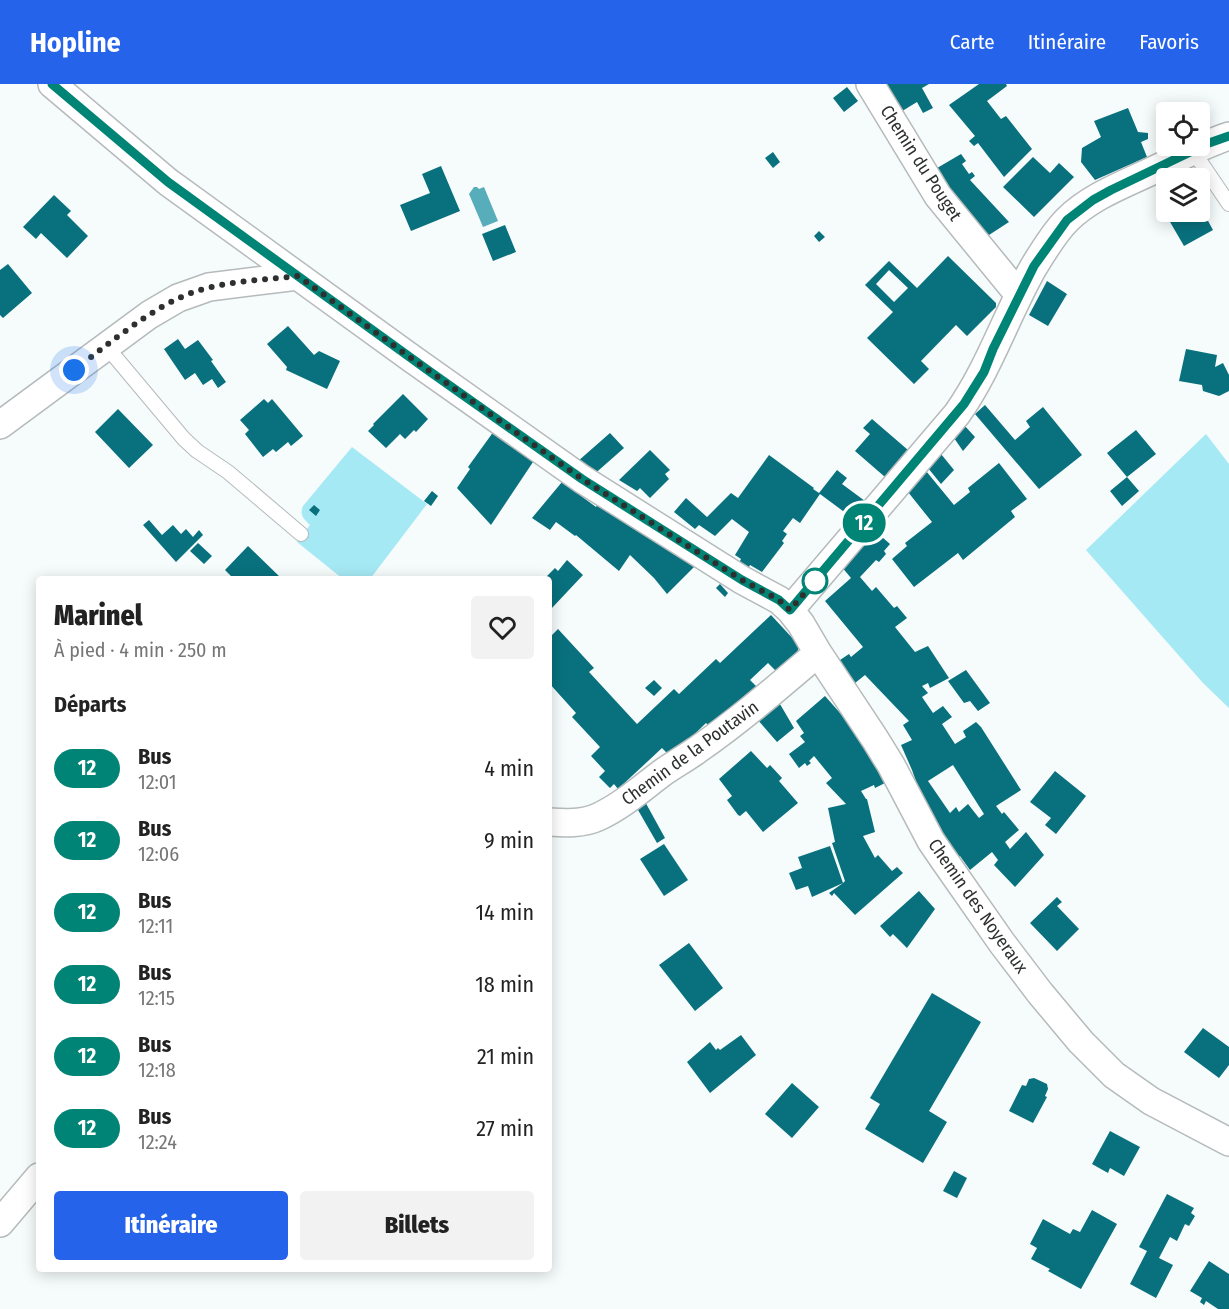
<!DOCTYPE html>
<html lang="fr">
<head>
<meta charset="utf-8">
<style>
  :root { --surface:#fff; --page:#f2f2f2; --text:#222; --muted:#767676; --accent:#2563eb }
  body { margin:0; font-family:"Fira Sans Condensed",sans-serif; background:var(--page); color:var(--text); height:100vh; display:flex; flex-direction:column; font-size:22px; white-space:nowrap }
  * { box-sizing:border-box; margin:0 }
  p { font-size:20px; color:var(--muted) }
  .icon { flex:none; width:33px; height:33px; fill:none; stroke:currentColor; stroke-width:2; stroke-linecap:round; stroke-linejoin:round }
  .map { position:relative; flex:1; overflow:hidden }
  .sheet { position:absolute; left:36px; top:492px; width:516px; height:696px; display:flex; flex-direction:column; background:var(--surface); border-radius:6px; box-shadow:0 3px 15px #0003 }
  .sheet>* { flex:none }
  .badge { padding:0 12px; border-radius:20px; font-size:21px; line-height:39px }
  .controls { position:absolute; left:1156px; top:18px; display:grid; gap:12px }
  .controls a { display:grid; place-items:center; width:54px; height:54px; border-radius:6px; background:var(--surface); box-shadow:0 3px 15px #0003; font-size:30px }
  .you { position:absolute; width:30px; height:30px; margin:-15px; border:4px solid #fff; border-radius:50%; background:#1a73e8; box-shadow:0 0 0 9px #1a73e833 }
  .map>.badge { position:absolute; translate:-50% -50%; box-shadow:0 0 0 3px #fff }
  h2 { padding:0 18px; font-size:22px; line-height:54px }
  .round { display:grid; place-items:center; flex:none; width:63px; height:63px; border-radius:6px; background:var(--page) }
  .overview { display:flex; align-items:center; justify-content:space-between; height:102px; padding:0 18px }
  h1 { font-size:28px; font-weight:800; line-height:45px }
  .cta { display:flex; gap:12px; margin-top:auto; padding:12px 18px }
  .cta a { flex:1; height:69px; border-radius:6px; background:var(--accent); color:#fff; font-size:24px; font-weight:800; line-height:69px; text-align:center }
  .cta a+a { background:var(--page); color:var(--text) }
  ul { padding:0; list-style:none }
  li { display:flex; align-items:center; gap:18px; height:72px; padding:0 18px }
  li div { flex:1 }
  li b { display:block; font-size:22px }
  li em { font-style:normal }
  li .badge { min-width:66px; font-weight:700; text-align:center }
  header { display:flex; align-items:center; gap:36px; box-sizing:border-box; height:84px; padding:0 30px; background:var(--accent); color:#fff }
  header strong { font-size:28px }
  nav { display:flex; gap:33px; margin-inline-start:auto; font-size:21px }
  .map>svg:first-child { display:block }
  .green { fill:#a5e9f4 }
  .water { fill:#57adba }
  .building { fill:#08717d; fill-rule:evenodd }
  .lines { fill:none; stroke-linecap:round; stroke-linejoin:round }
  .service-casing { stroke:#b5babb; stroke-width:16 }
  .minor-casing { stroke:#b5babb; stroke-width:30 }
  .service { stroke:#fff; stroke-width:14 }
  .minor { stroke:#fff; stroke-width:27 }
  .line-casing { stroke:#fff; stroke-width:14 }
  .line { stroke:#008475; stroke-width:9 }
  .walk { stroke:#2e3030; stroke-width:6; stroke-dasharray:0 10.8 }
  .stop-dot { fill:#fff; stroke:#008475; stroke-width:3 }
  .labels { text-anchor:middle; stroke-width:6; stroke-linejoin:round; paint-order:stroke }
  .street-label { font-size:18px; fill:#2e3030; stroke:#fff }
</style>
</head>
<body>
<header>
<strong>Hopline</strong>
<nav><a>Carte</a><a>Itinéraire</a><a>Favoris</a></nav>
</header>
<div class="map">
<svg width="1229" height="1225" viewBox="0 0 1229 1225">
  <rect width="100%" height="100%" fill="#f6fbfc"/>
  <path class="green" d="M1206,350L1229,380V624L1203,599L1086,466Z
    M352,363L427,420L370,495H343L297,458L310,441C304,435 299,431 303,422Z"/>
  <path class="water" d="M474,103H477L479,105L484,103L498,137L483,143L469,110Z"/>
  <path class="building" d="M883,0H929L922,4L933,24L923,29L917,18L899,29Z
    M979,0H1006L1007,2L987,17L1001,35L1006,32L1032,65L1004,93L978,59L974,62L969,57L975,52L949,21Z
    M847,3L858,17L844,28L833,14Z
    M1128,24L1138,48L1148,49V55L1141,58L1147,73L1095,96L1081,78L1082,64L1101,53L1094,37Z
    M773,68L780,78L773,84L765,74Z
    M961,70L966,77L962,80L969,90L972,88L975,92L970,96L1009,138L989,151L963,126L932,87Z
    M1033,73L1050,89L1059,79L1074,93L1034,133L1003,103Z
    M441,82L460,127L411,147L400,121L430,109L422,90Z
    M54,111L71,127L67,131L88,152L67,174L41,149L36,155L23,143Z
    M1172,128H1201L1205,136L1207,135L1213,146L1184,162L1166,131Z
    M505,141L516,168L493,177L482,150Z
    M819,147L825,153L819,158L814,152Z
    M948,172L996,219V223L967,252L956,241L921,277L929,285L914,300L867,254L893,228L865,201L889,177L917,204ZM889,186L908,204L894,218L876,200Z
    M8,180L32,209L3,234L0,231V186Z
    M1047,197L1067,210L1048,242L1029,231Z
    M288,242L314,271L319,267L340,277L327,305L286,286L287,283L267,260Z
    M178,255L185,265L198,256L213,276L211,277L226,298L218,304L212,295L203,301L195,289L185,296L164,265Z
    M1186,265L1217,271L1215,283L1223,279L1229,291V307L1219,312L1203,307L1202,301L1179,297Z
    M403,310L428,335L416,348L414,346L405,355L400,350L386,364L368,347L374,341L373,340Z
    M264,315L268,319L272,315L303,352L291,362L288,358L276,368L273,365L263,373L245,350L249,346L240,336Z
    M985,321L1015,356L1030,343L1026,337L1043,323L1082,371L1039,405L975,330Z
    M118,325L153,361L129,384L95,348Z
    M872,335L908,366L885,393L855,367L870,350L863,344Z
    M964,341L975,353L963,367L954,354Z
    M1136,346L1156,370L1127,393L1107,369Z
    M494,347L535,375L491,441L457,404L470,385L468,383Z
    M610,349L624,364L591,393L577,378Z
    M650,366L670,386L665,390L669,395L650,414L640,404L637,407L619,396Z
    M941,370L954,386L941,400L928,384Z
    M769,371L814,404L813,405L819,409L837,386L847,394L842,400L865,417L851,433L820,410L800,439L793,434L783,447L787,450L782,457L784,459L762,488L750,481L748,485L739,479L741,475L735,471L749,448L732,435L715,452L699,441L695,445L674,428L686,414L707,433L731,409L738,414Z
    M999,379L1027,415L1011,427L1015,433L963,476L958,469L914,503L892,475L907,462L905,459L932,438L908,408L926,387L954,421L970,408L968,404Z
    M1127,393L1139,407L1122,422L1110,407Z
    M562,398L596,423L599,418L677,468L694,483L667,510L654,494L630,471L619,487L576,451L575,452L556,438L550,446L532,434Z
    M432,407L438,412L431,422L424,417Z
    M314,421L320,426L316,432L309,426Z
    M149,436L162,451L173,441L181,450L186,445L193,453L199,446L203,451L176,478L143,441Z
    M874,446L890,460L884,467L886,470L879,478L876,476L860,493L872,507L876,503L894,524L897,522L907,534L895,543L915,568L928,562L949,594L930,604L928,599L922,602L928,609L922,613L933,629L943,622L952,633L942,640L955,660L966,653L963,647L976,638L981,643L1021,706L996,722L1002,730L1004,728L1019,746L1005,758L1010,765L1026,748L1044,771L1015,803L994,781L998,776L992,768L970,786L960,772L956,776L948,768L953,764L943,749L940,752L912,704L917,700L912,686L901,661L912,656L903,641L909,637L865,591L850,603L837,578L849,570L851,573L863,563L825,517L851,494L841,482ZM953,681L984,730L979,734L968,720L959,728L956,723L950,729L928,697Z
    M198,459L212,472L204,480L190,467Z
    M248,462L282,495H234L225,486Z
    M567,476L583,491L551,525L549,523V495H544L555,484L558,487Z
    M720,500L728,509L725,513L716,504Z
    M771,531L796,558L799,563L797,569L779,590L768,579L750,596L758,604L744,618L741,615L711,644L706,639L671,673L662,664L618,705L614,700L610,704L599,693L605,687L591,672L600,663L572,633L576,629L549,599V554L558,545L594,584L589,588L637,640L674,605L679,610L716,575L720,579Z
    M966,586L990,619L978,627L970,617L964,619L948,597Z
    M654,596L662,604L654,612L645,604Z
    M825,612L856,647L889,697L875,704L874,701L861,707L866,715H867L875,748L863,752L875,774L878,771L892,787L897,783L903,789L855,831L834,809L832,812L829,809L843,799L812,813L808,802L796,806L789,789L802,784L798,773L830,762L843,799L845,797L832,759L835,758L828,724L846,720L826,699L832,694L814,672L809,677L811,679L807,682L805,679L799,684L789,670L805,658L800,652L804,649L796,637Z
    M777,615L794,644L777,658L757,635Z
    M751,667L767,684L770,681L782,694L779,697L798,719L763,748L746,727L740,732L738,731L727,716L732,712L719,695Z
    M1055,687L1086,712L1056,750L1045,741L1051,734L1030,718Z
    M643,714L665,754L657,759L634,719Z
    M664,760L688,796L664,812L640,775Z
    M919,807L935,825L907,864L893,850L890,853L880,842Z
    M1057,813L1062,818L1057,822L1079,845L1057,867L1030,839Z
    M689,859L723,904L695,927L659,881Z
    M932,909L981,938L929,1027L947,1038L923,1079L865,1045L880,1020L870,1014Z
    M1203,944L1229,963V981L1219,994L1184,968Z
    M741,951L756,971L710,1009L687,978L710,958L716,966L718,964L720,966Z
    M1034,994L1047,1000L1048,1005L1045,1012L1047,1013L1033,1039L1009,1027L1022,1001L1026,1002L1029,995Z
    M792,999L819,1023L792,1054L765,1030Z
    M1110,1047L1140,1063L1124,1092L1110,1084L1108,1089L1092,1080Z
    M954,1087L967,1094L957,1114L943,1107Z
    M1167,1110L1194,1124L1191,1129L1195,1132L1189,1142L1185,1140L1177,1157L1170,1153L1159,1174L1173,1181L1156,1214L1130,1200L1147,1167L1139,1163Z
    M1092,1126L1117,1140L1081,1205L1048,1187L1050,1185L1031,1175L1037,1164L1030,1160L1043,1135L1070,1150L1073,1145L1080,1148Z
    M1209,1177L1229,1190V1225H1218L1206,1217L1204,1221L1200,1218L1202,1214L1190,1207Z"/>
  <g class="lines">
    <g class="service-casing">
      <path id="service" d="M1193,67L1229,120
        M106,262L184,355L197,367L228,388L301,450"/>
    </g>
    <g class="minor-casing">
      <path id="minor" d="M52,0L168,98L411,274L582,395L742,496L779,516L790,526L801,540L818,569L875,655L891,681L931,757L944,776L1002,859L1040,909L1081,958L1114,991L1151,1017L1229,1058
        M870,0L938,112L1019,211
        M0,341L149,231L178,214L209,203L298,192
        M790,526L957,330C989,285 1006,232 1033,184C1042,169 1055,148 1067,136C1092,111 1128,99 1158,84C1181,73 1204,60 1229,52
        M549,738C566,739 583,740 598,733C622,722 642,704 662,689C673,681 686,674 697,666C739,637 778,603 818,569
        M0,1139L39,1093"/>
    </g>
    <use href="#service" class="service"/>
    <use href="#minor" class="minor"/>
  </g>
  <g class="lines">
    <g class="line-casing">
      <path id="line" d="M52,0L168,98L429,287L582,395L742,496L779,516L790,526L964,320L984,288L993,265L1034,182L1067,136L1093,116L1111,106L1209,59L1229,52"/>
    </g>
    <use href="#line" class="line"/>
    <path class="walk" d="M74,286C109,260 153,222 194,208C227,197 263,196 298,192L411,274L582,395L742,496L779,516L790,526L815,497"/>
  </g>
  <circle class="stop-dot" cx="815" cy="497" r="12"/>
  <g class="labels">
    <g class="street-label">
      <text transform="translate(921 79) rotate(57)" y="6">Chemin du Pouget</text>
      <text transform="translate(690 669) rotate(-36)" y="6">Chemin de la Poutavin</text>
      <text transform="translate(978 822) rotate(55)" y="6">Chemin des Noyeraux</text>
    </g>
  </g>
</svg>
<div class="controls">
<a><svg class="icon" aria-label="locate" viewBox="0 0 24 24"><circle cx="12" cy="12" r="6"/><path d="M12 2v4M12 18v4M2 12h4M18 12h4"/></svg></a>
<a><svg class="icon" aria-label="layers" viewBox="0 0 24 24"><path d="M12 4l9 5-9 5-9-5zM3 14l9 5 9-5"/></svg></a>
</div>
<div class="you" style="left:74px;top:286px"></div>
<b class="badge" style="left:864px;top:439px;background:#008475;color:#fff">12</b>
<section class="sheet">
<div class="overview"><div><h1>Marinel</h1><p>À pied · 4 min · 250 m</p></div><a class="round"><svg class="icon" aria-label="heart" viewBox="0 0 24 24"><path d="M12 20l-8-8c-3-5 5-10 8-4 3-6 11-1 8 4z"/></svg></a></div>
<h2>Départs</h2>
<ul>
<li><span class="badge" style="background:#008475;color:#fff">12</span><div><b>Bus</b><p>12:01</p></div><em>4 min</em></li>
<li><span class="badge" style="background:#008475;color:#fff">12</span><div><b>Bus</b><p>12:06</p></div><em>9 min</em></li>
<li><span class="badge" style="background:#008475;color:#fff">12</span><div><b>Bus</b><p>12:11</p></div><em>14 min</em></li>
<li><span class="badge" style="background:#008475;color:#fff">12</span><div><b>Bus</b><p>12:15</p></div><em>18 min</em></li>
<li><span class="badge" style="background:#008475;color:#fff">12</span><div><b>Bus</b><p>12:18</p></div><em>21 min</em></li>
<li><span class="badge" style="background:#008475;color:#fff">12</span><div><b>Bus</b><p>12:24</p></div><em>27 min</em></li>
</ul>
<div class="cta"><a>Itinéraire</a><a>Billets</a></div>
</section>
</div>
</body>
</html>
